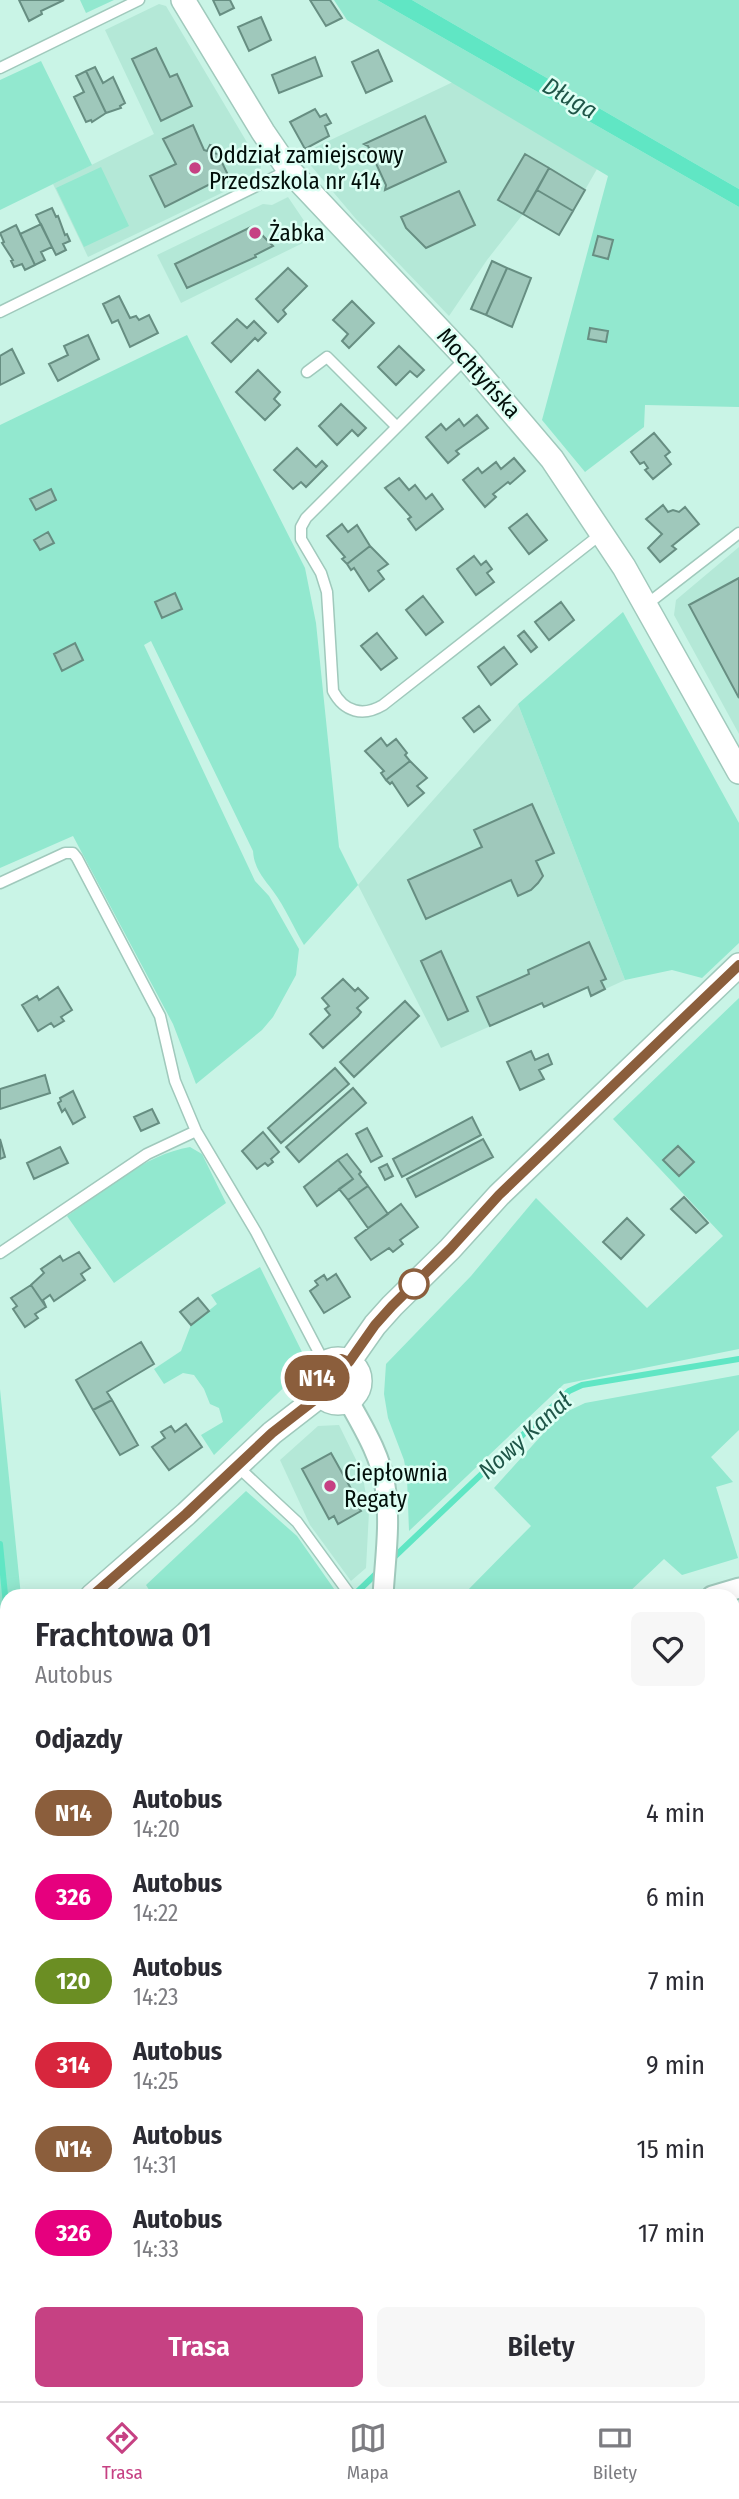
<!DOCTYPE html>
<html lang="pl">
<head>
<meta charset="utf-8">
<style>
  :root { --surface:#fff; --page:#f7f7f7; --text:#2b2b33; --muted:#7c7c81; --line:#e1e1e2; --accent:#c64183 }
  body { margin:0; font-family:"Fira Sans Condensed",sans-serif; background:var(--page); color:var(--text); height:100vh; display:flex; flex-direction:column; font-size:26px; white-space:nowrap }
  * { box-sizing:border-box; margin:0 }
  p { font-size:23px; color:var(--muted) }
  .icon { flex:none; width:38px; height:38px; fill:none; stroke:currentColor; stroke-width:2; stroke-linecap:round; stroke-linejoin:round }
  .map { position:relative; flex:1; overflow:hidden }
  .panel { position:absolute; left:0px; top:1589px; width:740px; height:812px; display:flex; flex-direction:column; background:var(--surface); border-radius:21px 21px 0 0; box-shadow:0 4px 18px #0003 }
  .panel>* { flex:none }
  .badge { padding:0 14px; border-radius:23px; font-size:24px; line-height:46px }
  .map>.badge { position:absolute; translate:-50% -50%; box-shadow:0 0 0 4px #fff }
  h2 { padding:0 35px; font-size:26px; line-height:63px }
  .round { display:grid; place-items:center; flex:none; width:74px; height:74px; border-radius:10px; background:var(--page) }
  .head { display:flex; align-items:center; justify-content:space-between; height:119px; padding:0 35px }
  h1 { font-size:33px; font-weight:600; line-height:52px }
  .button { display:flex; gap:14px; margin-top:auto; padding:14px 35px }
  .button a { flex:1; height:80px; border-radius:10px; background:var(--accent); color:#fff; font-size:28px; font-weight:600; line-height:80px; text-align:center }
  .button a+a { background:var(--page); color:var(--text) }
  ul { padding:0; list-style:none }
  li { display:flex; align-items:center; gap:21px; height:84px; padding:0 35px }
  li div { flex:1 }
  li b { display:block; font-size:26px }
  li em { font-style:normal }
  li .badge { min-width:77px; font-weight:700; text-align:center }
  .dock { display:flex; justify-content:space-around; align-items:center; height:98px; border-top:2px solid var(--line); background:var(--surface); font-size:19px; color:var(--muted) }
  .dock a { display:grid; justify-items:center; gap:4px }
  .dock .on { color:var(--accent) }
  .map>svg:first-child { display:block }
  .built { fill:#b4e8d7 }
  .green { fill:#92e8cf }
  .water { fill:#60e6c4 }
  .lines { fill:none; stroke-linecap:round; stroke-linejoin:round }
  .stream { stroke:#60e6c4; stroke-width:6 }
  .building { fill:#9fc8bb; stroke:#678e82; stroke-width:2 }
  .service-casing { stroke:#a0c9bc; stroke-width:13 }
  .minor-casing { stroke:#a0c9bc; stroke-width:23 }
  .tertiary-casing { stroke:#a0c9bc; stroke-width:26 }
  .service { stroke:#fff; stroke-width:10 }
  .minor { stroke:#fff; stroke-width:19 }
  .tertiary { stroke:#fff; stroke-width:23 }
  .line-casing { stroke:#fff; stroke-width:16 }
  .line { stroke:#8b5e3c; stroke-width:10 }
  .poi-dot { fill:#c64183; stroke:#ddfff4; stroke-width:2.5 }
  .stop-dot { fill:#fff; stroke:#8b5e3c; stroke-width:3.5 }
  .labels { text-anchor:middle; stroke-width:5; stroke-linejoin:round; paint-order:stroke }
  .poi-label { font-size:23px; fill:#020f0a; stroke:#ddfff4; text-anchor:start }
  .street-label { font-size:23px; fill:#020f0a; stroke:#ddfff4 }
  .water-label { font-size:24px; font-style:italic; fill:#1f5648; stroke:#ddfff4 }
</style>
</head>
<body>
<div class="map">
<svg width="739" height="2401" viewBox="0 0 739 2401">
  <rect width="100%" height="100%" fill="#c9f4e6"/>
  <path class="built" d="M159,4L166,6L261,166L259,175L88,257L53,184L154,134L105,30Z
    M453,82L597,169L573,211L537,190L523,214L487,260L449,316L356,219L301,154Z
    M288,197L315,237L181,303L157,255L263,204L272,205Z
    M739,547V734L674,615L676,600Z
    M518,704L625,980L590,996L586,987L543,1003L441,1048L358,885Z
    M339,1425L362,1472L369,1512L366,1568L351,1581L310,1525L280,1460L318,1426Z"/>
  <path class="green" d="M80,0H114L86,13Z
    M334,0H377L739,207V407L645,405L644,427L585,472L542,420L608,176L347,20Z
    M412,0H739V189Z
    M41,61L92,165L0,210V80Z
    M101,167L129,226L84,247L56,188Z
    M187,335L305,568L316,623L339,847L358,885L304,945C294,928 285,907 273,891C263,878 254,868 253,851L151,641L144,645L255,881L269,896L299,949L296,975L273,1017L262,1030L196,1084L173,1024L73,836L0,868V425Z
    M623,612L739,823V943L702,978L672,970L625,980L518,704Z
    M739,998V1349L564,1384L409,1531L407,1478L404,1460L388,1418L384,1394L386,1364L471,1276L536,1198L647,1308L723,1236L613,1119Z
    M190,1147L202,1154L226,1203L114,1283L67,1216C105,1190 144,1155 190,1147Z
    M260,1267L306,1360L305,1367L214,1455L201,1435L223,1422L219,1408L210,1404L204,1389L194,1375L183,1373L164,1384L154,1369L181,1351L191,1325L217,1304L211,1295Z
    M739,1375V1430L711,1457L733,1482L716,1487L738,1558L682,1575L664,1559L625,1596H462L531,1526L494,1488L560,1415L585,1403Z
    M0,1389L21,1596H7L6,1658L0,1607Z
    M246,1491L297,1536L339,1596H153L146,1585Z
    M7,1700V1952L0,1945V1707Z
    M7,2037V2136L0,2143V2043Z
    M243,2394H326L319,2401H236Z
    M397,2394H705L712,2401H390Z"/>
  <path class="water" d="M377,0H412L739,189V207Z"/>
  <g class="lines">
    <path class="stream" d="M0,1544L7,1615
      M390,1561L569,1391L582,1385L739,1359
      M353,1596L379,1571"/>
  </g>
  <path class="building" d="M19,0H64L41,11L42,14L29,21Z
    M213,0H230L234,8L220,15Z
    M310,0H330L342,18L326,26Z
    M261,17L271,40L249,51L238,27Z
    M156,48L170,77L177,74L192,106L161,121L132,59Z
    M378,50L392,81L366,93L352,62Z
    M315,57L322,76L279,93L272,75Z
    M95,67L103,83L113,77L125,103L120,106L121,108L106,113L86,71Z
    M86,71L106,113L92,122L91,120L86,122L74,97L84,92L76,76Z
    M315,109L320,117L326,114L331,123L325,126L329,136L305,149L290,122Z
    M425,116L446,162L385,190L386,185L368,146L364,144Z
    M193,125L204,150L207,151L210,145L216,147L214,153L218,154L228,175L165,207L150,176L176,164L163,139Z
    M525,154L549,168L523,214L498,200Z
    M549,168L585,190L573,211L537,190Z
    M537,190L573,211L559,235L523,214Z
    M459,191L475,225L426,248L406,228L401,217Z
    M52,208L56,217L58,216L65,235L67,234L70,241L63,244L66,250L56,255L36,215Z
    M41,224L52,247L41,252L45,260L35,265L20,234Z
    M16,225L35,265L25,270L22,264L14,267L11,261L13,260L2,243L4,242L0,233Z
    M253,226L273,246L255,255L256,257L187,288L175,264Z
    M598,236L613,240L608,259L593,255Z
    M492,261L507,268L486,315L471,309Z
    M288,268L307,286L283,310L286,314L278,322L256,299Z
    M507,268L531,278L512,327L486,315Z
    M119,296L130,318L136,316L139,320L149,315L158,333L130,347L118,320L112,323L103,304Z
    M352,301L374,323L349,348L342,341L348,334L333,320Z
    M237,319L247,328L254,321L266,333L258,341L255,338L231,362L212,343Z
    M590,328L608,331L606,342L588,339Z
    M88,335L99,359L58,381L49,364L68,355L64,346Z
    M399,346L424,370L417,377L410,371L396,385L378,367Z
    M12,349L24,373L0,385V356Z
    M258,370L280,392L274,399L280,405L265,420L236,392Z
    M341,404L366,428L358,436L352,430L337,445L319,426Z
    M477,415L488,428L456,451L459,454L448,463L426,437L441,424L446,430L459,419L464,426Z
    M654,433L670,452L665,456L671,464L653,479L645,470L648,468L644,462L640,464L631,452Z
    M297,448L316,467L322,461L327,466L306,487L301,482L293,489L274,470Z
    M514,458L525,471L510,484L508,482L493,494L496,497L485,507L463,480L478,468L482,473L496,462L501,469Z
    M399,478L409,490L415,485L426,499L432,494L443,509L416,530L408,519L411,517L385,488Z
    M51,489L56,500L36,510L30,499Z
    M663,505L668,512L673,510L679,512L685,507L699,524L672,546L676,549L660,562L648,548L662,534L646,519Z
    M527,514L547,540L529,554L509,528Z
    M342,524L348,532L357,525L370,546L347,564L342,559L345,557L327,536Z
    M48,532L54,543L40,550L34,540Z
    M370,546L388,564L378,571L384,579L369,591L354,568L351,570L347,564Z
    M474,556L481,565L486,561L492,569L487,573L494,582L476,595L457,569Z
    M739,578V698L689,605Z
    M175,593L182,609L162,618L155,602Z
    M423,596L443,622L426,635L406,610Z
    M561,602L574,620L549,640L535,622Z
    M524,631L537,647L531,652L518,636Z
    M377,633L397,658L381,670L361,646Z
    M75,643L83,660L62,671L54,654Z
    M504,647L517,664L491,685L478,667Z
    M479,706L490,720L474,732L463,718Z
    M381,738L387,746L396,739L407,753L405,755L410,761L386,780L381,773L384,771L365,751Z
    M410,761L427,778L417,786L424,793L408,806L392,782L390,784L386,780Z
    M532,804L554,853L536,861L543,876L538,883L531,890L518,896L511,880L426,919L408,880L482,847L474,830Z
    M589,942L606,979L601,981L605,989L591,996L588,987L544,1007L542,1003L490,1026L477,997L529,974L528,970Z
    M441,951L468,1011L448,1020L421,961Z
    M343,979L355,991L358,988L368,998L357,1008L361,1012L358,1016L323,1048L310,1034L330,1015L325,1009L329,1006L322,998Z
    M58,987L72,1010L61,1017L64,1021L54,1027L51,1023L38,1031L22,1005L37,996L39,1000Z
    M405,1001L419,1016L354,1077L340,1062Z
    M531,1051L535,1060L548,1054L552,1064L539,1070L544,1079L520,1090L507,1062Z
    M335,1068L349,1084L281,1143L268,1128Z
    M45,1075L50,1093L0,1109V1089Z
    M353,1088L366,1103L299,1162L286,1147Z
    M73,1091L85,1117L73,1124L65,1109L62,1112L58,1103L61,1101L60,1098Z
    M152,1109L159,1123L141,1131L134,1117Z
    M472,1117L481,1135L402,1177L393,1159Z
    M367,1128L382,1156L371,1162L356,1134Z
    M263,1132L279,1152L271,1159L273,1162L268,1166L265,1163L257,1169L242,1151Z
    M0,1139L5,1157L0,1159Z
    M483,1139L493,1157L416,1197L407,1179Z
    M678,1146L694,1162L679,1176L663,1160Z
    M60,1147L68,1163L34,1179L27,1163Z
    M347,1154L361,1172L359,1174L368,1186L348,1200L339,1189L353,1179L338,1160Z
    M338,1160L353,1179L317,1206L304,1187Z
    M387,1164L393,1176L385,1180L379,1168Z
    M368,1186L388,1214L368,1228L348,1200Z
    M684,1197L708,1223L696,1233L671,1209Z
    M401,1204L418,1227L400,1240L403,1244L393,1252L389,1248L371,1260L355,1238Z
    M627,1218L644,1235L621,1259L603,1242Z
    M79,1252L90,1268L81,1274L85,1280L54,1301L50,1295L43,1300L46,1307L31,1285L44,1273L41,1269L60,1256L63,1261Z
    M336,1274L350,1297L324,1313L310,1291L318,1285L315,1281L324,1275L327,1280Z
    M31,1285L46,1307L35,1314L38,1318L25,1327L13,1309L17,1306L11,1298Z
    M198,1298L209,1311L191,1325L180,1312Z
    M141,1342L154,1364L107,1392L112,1400L93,1410L76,1380Z
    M112,1400L138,1445L120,1455L93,1410Z
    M186,1424L202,1447L169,1470L152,1447L165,1438L161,1432L171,1426L175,1432Z
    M331,1453L359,1503L356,1504L361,1511L338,1524L334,1516L329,1519L302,1469Z
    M739,1665V1792L737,1785L734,1786L733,1783V1667Z
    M739,1928V1950L733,1955V1934Z
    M739,2029V2120L733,2121V2031Z
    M7,2166V2181L1,2175L3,2173L1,2171Z
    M7,2287V2315L3,2318L0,2314V2294Z
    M0,2373L7,2380V2394H12L4,2401H0Z
    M12,2394L19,2399L22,2395L28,2401H4Z
    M127,2394L133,2401H118L125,2394Z"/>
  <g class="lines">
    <g class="service-casing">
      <path id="service" d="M0,68L139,0
        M0,312L289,170
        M466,358L306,518L301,527V539L321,573L327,592L333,691C344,712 363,717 383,705L601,534
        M307,372L327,357L397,427
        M646,605L739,533
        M0,883L65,853H73L77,858L160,1016L175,1081L196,1131L256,1232L325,1364
        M0,1253L147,1154L196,1131
        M237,1466L297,1522L351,1596"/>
    </g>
    <g class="minor-casing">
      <path id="minor" d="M348,1400C363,1427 381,1456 385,1486C391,1522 385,1560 383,1596
        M712,1596L739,1588
        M733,1888L739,1882
        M733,2150L739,2147
        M733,2182L739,2190
        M0,2256L7,2251
        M733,2258L739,2265
        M733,2327L739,2332
        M169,2394L176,2401"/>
    </g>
    <g class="tertiary-casing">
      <path id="tertiary" d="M183,0L263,132L289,170L466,358L552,459L624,567L739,772
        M316 1381a22 22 0 1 1 44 0a22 22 0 1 1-44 0Z
        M349,1362L375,1325L392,1306L450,1249L499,1195L739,965
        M92,1596L186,1514L272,1433L321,1395
        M0,1681L7,1674"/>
    </g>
    <use href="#service" class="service"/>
    <use href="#minor" class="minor"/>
    <use href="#tertiary" class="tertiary"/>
  </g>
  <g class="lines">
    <g class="line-casing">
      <path id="line" d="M92,1596L186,1514L272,1433L321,1395L316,1378L325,1364L341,1359L349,1362L375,1325L392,1306L450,1249L499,1195L739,965"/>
    </g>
    <use href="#line" class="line"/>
  </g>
  <g class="poi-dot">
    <circle cx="195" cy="168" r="7"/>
    <circle cx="255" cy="233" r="7"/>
    <circle cx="330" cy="1486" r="7"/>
  </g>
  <circle class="stop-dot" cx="414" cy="1284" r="14"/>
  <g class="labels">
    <g class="poi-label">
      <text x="209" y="163">Oddział zamiejscowy<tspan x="209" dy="26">Przedszkola nr 414</tspan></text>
      <text x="269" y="241">Żabka</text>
      <text x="344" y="1481">Ciepłownia<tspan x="344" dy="26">Regaty</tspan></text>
    </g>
    <g class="street-label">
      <text transform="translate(479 373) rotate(48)" y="8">Mochtyńska</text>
    </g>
    <g class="water-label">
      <text transform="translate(570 98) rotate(30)" y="8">Długa</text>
      <text transform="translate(525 1436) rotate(-42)" y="8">Nowy Kanał</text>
    </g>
  </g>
</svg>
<b class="badge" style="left:317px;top:1378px;background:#8b5e3c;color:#fff">N14</b>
<section class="panel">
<div class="head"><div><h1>Frachtowa 01</h1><p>Autobus</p></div><a class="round"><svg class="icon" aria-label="heart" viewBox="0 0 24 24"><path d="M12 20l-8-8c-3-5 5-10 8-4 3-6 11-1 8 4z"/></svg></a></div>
<h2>Odjazdy</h2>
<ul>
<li><span class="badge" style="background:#8b5e3c;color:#fff">N14</span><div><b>Autobus</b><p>14:20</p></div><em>4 min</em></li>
<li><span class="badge" style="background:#e6007e;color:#fff">326</span><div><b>Autobus</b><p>14:22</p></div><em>6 min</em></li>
<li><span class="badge" style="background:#6b8e23;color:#fff">120</span><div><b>Autobus</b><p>14:23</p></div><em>7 min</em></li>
<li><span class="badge" style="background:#d7263d;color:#fff">314</span><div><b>Autobus</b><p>14:25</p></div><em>9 min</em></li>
<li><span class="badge" style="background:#8b5e3c;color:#fff">N14</span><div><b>Autobus</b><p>14:31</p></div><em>15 min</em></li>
<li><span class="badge" style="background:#e6007e;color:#fff">326</span><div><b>Autobus</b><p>14:33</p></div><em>17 min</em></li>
</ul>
<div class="button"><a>Trasa</a><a>Bilety</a></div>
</section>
</div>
<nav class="dock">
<a class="on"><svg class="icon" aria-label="directions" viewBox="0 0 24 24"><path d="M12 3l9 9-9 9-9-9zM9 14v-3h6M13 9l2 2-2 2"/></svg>Trasa</a>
<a><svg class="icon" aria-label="map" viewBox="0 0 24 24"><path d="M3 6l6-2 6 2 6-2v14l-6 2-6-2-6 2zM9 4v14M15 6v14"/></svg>Mapa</a>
<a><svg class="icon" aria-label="tickets" viewBox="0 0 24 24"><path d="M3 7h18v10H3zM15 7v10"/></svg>Bilety</a>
</nav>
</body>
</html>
